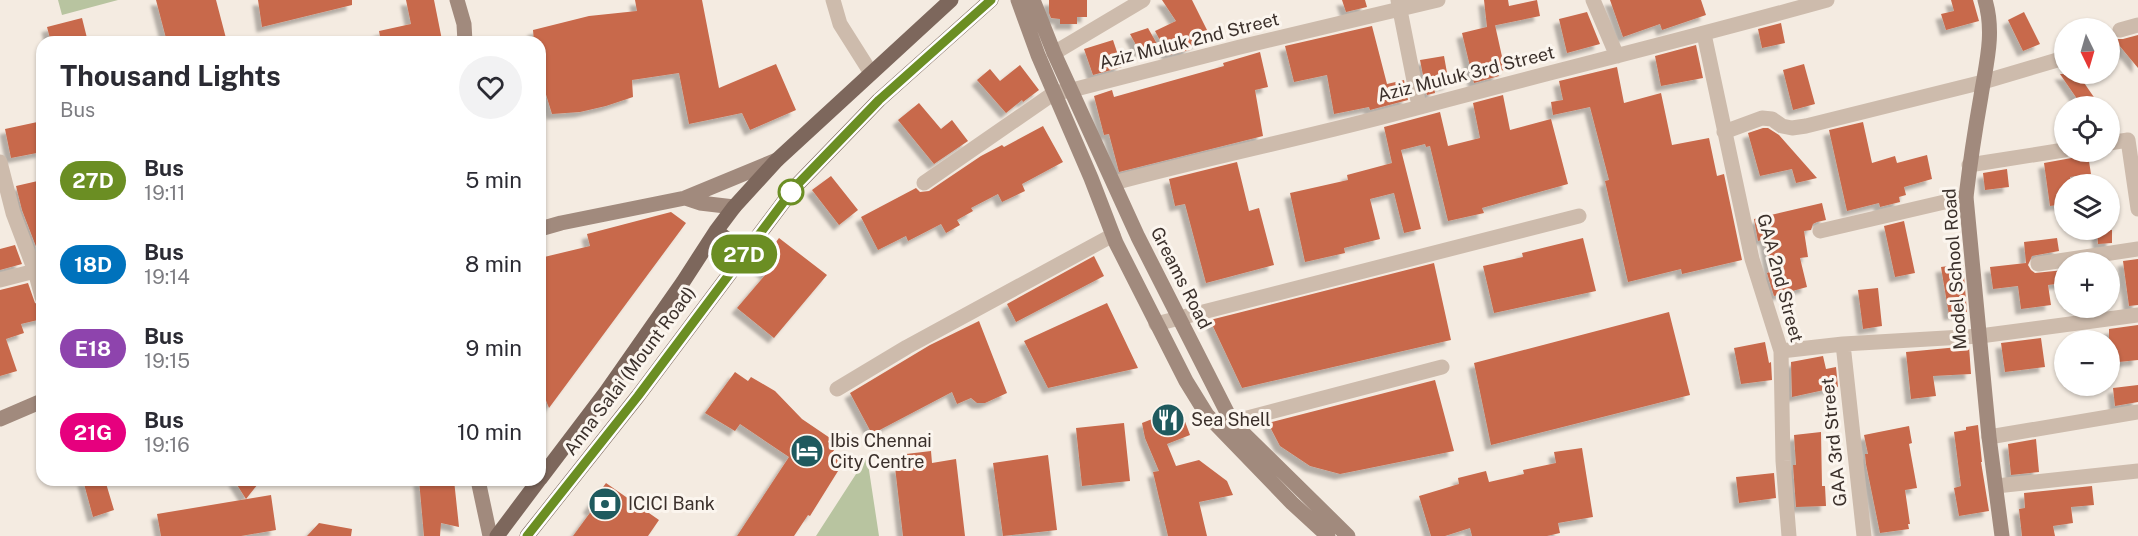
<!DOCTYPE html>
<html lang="en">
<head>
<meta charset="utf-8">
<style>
  :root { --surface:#fff; --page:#f2f2f3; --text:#2b2b33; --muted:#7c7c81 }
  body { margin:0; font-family:"Public Sans",sans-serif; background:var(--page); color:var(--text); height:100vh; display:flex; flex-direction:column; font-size:22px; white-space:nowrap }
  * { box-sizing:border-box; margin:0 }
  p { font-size:20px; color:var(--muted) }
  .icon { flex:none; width:33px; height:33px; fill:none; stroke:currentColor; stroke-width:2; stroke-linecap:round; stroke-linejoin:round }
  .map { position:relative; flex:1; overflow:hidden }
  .drawer { position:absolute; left:36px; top:36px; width:510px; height:450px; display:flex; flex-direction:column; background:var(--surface); border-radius:18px; box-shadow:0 2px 4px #0004 }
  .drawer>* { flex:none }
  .badge { padding:0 12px; border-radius:20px; font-size:21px; line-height:39px }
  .needle { width:39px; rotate:175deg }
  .tools { position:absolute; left:2054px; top:18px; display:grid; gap:12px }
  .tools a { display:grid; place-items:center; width:66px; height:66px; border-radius:50%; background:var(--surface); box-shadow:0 2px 4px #0004; font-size:30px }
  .map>.badge { position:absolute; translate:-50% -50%; box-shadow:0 0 0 3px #fff }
  .round { display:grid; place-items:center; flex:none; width:63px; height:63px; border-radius:32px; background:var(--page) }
  .headline { display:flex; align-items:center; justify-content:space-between; height:102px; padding:0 24px }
  h1 { font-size:28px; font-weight:700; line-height:45px }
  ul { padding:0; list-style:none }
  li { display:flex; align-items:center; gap:18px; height:84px; padding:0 24px }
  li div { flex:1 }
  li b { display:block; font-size:22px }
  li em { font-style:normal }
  li .badge { min-width:66px; font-weight:700; text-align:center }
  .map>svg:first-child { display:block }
  .green { fill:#b8c4a0 }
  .building { fill:#c8694b; filter:url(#shadow) }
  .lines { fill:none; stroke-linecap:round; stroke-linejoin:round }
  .street { stroke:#cdbbac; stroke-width:15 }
  .secondary { stroke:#a18a7d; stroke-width:15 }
  .primary { stroke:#7d675c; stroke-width:15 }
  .line-casing { stroke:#fff; stroke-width:14 }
  .line { stroke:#6b8e23; stroke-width:9 }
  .stop-dot { fill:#fff; stroke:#6b8e23; stroke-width:3 }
  .labels { text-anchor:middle; stroke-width:6; stroke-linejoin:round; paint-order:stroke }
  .street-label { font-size:18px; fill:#3b302b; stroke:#fbf5ee }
  .poi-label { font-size:18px; fill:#3b302b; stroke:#fbf5ee; text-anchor:start }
</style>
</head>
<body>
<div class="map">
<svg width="2138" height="536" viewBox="0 0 2138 536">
  <defs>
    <filter id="shadow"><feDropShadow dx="-5.5" dy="5.5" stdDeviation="1.5" flood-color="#0004"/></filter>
  </defs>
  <rect width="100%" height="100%" fill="#f4ebe1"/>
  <path class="green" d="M58,0H118L62,15Z
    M867,457L879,536H816Z"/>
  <path class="building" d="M156,0H216L227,42H167Z
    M258,0H352V5L262,27Z
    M406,0H434L442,40L381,42L379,31L411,24Z
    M635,0H702L719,88L776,64L796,110L750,130L742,113L689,124L679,73L632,80L633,97L606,106L580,112L552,114L540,75V42H534L533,30L589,16L637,11Z
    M1049,0H1087V17H1077V24H1060V19L1051,18L1049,13Z
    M1162,0H1192L1210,36L1189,47L1190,50L1168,55L1155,31L1176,21Z
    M1342,0H1365L1367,7L1346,12Z
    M1484,0H1508L1509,6L1537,0L1540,16L1487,27Z
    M1610,0H1701L1706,15L1662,30L1660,24L1623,37Z
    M1951,0H1973L1979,21L1946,30L1941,14L1954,11Z
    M1587,12L1600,44L1567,53L1559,19Z
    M2024,12L2040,44L2023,51L2008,20Z
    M82,18L88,42H51L47,27Z
    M1781,23L1785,43L1762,48L1758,29Z
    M1495,25L1505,70L1498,71L1499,76L1474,83L1462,33Z
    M1372,26L1387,84L1404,80L1408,100L1370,110L1369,107L1334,114L1327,75L1294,82L1285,46Z
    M1148,28L1157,44L1140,52L1130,34Z
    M2138,35V68L2114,39H2123Z
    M1113,40L1122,67L1093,75L1084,49Z
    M1696,45L1703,78L1661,86L1655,56Z
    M1260,52L1268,87L1255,90L1263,136L1119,172L1109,134L1104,135L1094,96L1112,90L1114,97L1224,66L1223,63Z
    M1444,56L1449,84L1434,87L1435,93L1427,95L1420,60Z
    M1804,64L1815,104L1793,110L1783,70Z
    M1020,65L1039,90L1023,102L1022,100L1006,113L977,80L990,69L1000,81Z
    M1617,67L1624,103L1661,93L1672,145L1709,138L1717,176L1724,174L1742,260L1682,274L1681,269L1628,282L1605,181L1609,180L1590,107L1553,115L1551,102L1563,100L1559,81Z
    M2060,74H2078L2100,106H2082Z
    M1503,95L1510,130L1551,119L1568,184L1482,208L1484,213L1448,221L1430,146L1426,147L1425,144L1401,150L1421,229L1404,233L1394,193L1370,199L1380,239L1344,248L1345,253L1305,262L1290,193L1348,180L1347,175L1392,163L1384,127L1440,112L1448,146L1480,138L1473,103Z
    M919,103L941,129L952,120L968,141L934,164L898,120Z
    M42,121V152L11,158L5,129Z
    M1863,122L1872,163L1895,156L1897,163L1927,155L1932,179L1904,187L1906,195L1899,197L1900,202L1880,207L1879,203L1847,211L1829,130Z
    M1043,126L1063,162L1022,184L1025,191L1002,202L998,194L971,208L973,211L957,220L960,225L946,233L941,224L908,241L906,236L878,250L861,217L916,188L920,192L929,191L981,156L1002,145L1004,147Z
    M1763,128H1768L1779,135L1817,178L1796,183L1792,169L1760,176L1748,133Z
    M2088,155L2091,174L2070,177L2071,184H2064V204L2050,206L2044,163Z
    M1237,162L1249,211L1259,208L1274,265L1206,283L1185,204L1175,206L1169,179Z
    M2007,169L2009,187L1985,190L1983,173Z
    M831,176L858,210L839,225L812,190Z
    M42,180V262L22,210L16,186Z
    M1822,203L1826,220L1817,222L1813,224L1811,230L1804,231L1808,257L1800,258L1807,287L1774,296L1767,273L1770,272L1765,239L1758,241L1754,219Z
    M671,212L686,223L549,408L543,393L540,389V258L590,246L587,234Z
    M1904,221L1915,273L1895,277L1884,226Z
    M2097,230H2112V243L2098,244Z
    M779,238L827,275L774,338L737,308L766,274L757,267Z
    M1583,238L1596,291L1494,313L1483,266L1523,257L1522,253Z
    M2057,238L2059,251L2032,256L2028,265L2031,270L2035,273L2064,270V283L2048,285L2051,305L2021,309L2018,286L1993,289L1990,267L2026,263L2024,242Z
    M15,245L22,264L0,270V249Z
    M1094,256L1104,276L1016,322L1007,304Z
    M2138,259V305L2129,306L2123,261Z
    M1434,263L1451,340L1242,388L1210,320Z
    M1963,264L1967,312L1949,315L1941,267Z
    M28,283L35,303L42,306V319L21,324L24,333L6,339L17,371L0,376V290Z
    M1878,288L1882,326L1863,329L1858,290Z
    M1107,303L1138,368L1048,388L1024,341Z
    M1669,312L1690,395L1491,445L1474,363Z
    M979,321L1007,393L985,403H977L971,398L957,404L952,392L872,434L850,393L930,345Z
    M2138,325V360L2109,363V329Z
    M2041,338L2045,367L2005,372L2001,343Z
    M1765,342L1769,363L1771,362L1772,380L1741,384L1734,348Z
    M1969,346L1971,374L1933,376L1936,396L1911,399L1906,352Z
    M1823,356L1826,369L1836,367L1838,387L1792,397L1791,362Z
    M735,372L748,381L751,377L775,391L802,419L830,438L828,442L836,447L831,455L843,463L810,516L808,515L794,536H737L789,457L740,424L735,431L705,413Z
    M1435,380L1454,451L1340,474L1310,466L1280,446L1268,423Z
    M2138,385V402L2115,406L2113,388Z
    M1180,408L1190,435L1167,444L1176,466L1199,460L1227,481L1233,495L1199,502L1207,536H1168L1153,472L1159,471L1145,438L1142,423Z
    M1124,423L1130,481L1082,486L1076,428Z
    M1978,425L1982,462H1981L1989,511L1959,516L1954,488L1961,486L1954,432L1966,430V427Z
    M1909,426L1912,443L1909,444L1917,488L1905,490L1910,524H1908L1909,529L1880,533L1866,464L1865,454H1868L1864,435Z
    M1821,432L1822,486H1825L1826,506L1796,507L1793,465H1796L1794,435Z
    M2036,439L2039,472L2011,475L2008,444Z
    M1582,448L1593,517L1558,523L1560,533L1547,536H1472L1470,528L1445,536H1431L1419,496L1459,484L1458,478L1486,471L1489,482L1524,474L1523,470L1556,463L1554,452Z
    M931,451L932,463L956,459L965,536H903L895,467L908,466L906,454Z
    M1048,455L1057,530L1003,536L993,463Z
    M1774,473L1776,498L1739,503L1736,477Z
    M83,480H105L114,510L93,517Z
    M234,480H261L246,499Z
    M419,480H454L459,527L441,523L440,536H424Z
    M606,483L659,520L648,536H573L592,510L588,508Z
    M2092,486L2094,505L2071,507L2073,523L2053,526L2055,536H2022L2019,509L2025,508L2024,493Z
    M271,495L276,530L241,536H161L157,514Z
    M319,523L352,529L351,536H307Z"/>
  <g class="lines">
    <path class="street" d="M833,0L840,24L871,73
      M1398,0L1419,106
      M1593,0L1617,56
      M2120,30L2138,25
      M1704,34L1752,259L1781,351L1783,461L1789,536
      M1054,53L1143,0
      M1724,132L1762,118L1772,119L1782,126L1792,128L1806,126L1983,82L2064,58
      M2109,143L2128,140L2138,209
      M0,162L13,213L35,271
      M1969,165L2064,150
      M924,183L1054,93L1072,90L1240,47L1438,0
      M1114,183C1210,157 1309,137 1405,111C1546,73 1687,39 1827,0
      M1820,231L1966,197
      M2038,264L2138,249
      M0,280L35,271L42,297
      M1156,324L1579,216
      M1843,344L1864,536
      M1781,351L1843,344L1980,336L2138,315
      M837,389L907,347L1113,235
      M1232,422L1442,367
      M1989,437L2138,412
      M1996,486L2138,471"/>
    <path class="secondary" d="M457,0L464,24L465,42
      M1018,0L1038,55L1091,178L1116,243L1186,381L1207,415L1292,503L1328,536
      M1033,0L1054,53L1138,237L1232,422L1348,536
      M1985,0C1995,33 1986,64 1981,96C1975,130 1970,163 1966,197L1989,437L2002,536
      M685,198L700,203L734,207
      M540,229L561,223L685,198L777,160
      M0,419L42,401
      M478,480L490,536"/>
    <path class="primary" d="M716,231L745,252
      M540,479L606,392L683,282L716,231L734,207L777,160L951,0
      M497,536L539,480
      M527,536L638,396L794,188L879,100L991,0"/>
  </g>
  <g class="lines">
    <g class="line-casing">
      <path id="line" d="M527,536L638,396L794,188L879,100L991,0"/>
    </g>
    <use href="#line" class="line"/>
  </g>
  <defs>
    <g id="restaurant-disc" transform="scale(1.725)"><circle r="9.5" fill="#1f5a5e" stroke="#fbf5ee"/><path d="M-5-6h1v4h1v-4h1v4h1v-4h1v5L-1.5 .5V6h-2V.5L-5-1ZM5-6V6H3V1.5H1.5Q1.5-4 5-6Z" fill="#fff"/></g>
    <g id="hotel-disc" transform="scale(1.725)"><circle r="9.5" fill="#1f5a5e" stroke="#fbf5ee"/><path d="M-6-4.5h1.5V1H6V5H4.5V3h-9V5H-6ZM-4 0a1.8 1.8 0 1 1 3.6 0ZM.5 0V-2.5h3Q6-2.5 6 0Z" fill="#fff"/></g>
    <g id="bank-disc" transform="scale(1.725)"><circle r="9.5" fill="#1f5a5e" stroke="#fbf5ee"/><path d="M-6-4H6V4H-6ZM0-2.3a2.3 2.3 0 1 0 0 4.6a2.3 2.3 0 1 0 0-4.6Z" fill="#fff"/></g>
  </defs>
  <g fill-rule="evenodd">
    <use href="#restaurant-disc" x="1168" y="420"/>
    <use href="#hotel-disc" x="807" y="451"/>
    <use href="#bank-disc" x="605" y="504"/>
  </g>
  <circle class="stop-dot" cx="791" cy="192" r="12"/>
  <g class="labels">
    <g class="street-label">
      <text transform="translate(1189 41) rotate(-14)" y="6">Aziz Muluk 2nd Street</text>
      <text transform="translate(1466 74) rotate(-14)" y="6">Aziz Muluk 3rd Street</text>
      <text transform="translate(1955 269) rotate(-94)" y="6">Model School Road</text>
      <text transform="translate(1181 278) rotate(63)" y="6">Greams Road</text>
      <text transform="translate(1780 278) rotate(75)" y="6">GAA 2nd Street</text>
      <text transform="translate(630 371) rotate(-53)" y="6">Anna Salai (Mount Road)</text>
      <text transform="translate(1834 442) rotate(-96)" y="6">GAA 3rd Street</text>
    </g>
    <g class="poi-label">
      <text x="1191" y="426">Sea Shell</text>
      <text x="830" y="447">Ibis Chennai<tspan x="830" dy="21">City Centre</tspan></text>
      <text x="628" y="510">ICICI Bank</text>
    </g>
  </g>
</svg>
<div class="tools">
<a><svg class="needle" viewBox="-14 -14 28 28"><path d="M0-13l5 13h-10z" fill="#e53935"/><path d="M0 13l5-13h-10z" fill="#7c7c81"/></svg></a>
<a><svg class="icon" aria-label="locate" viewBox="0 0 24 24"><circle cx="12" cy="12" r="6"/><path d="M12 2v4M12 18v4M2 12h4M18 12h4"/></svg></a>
<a><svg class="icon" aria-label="layers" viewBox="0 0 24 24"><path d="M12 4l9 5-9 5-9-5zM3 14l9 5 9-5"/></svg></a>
<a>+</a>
<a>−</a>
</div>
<b class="badge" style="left:744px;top:254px;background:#6b8e23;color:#fff">27D</b>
<section class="drawer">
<div class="headline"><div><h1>Thousand Lights</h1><p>Bus</p></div><a class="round"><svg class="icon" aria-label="heart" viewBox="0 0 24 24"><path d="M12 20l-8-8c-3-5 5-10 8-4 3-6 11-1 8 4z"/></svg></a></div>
<ul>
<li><span class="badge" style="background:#6b8e23;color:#fff">27D</span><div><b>Bus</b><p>19:11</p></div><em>5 min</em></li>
<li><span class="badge" style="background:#0072bc;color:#fff">18D</span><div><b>Bus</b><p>19:14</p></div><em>8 min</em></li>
<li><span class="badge" style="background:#8e44ad;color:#fff">E18</span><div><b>Bus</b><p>19:15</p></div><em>9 min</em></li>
<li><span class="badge" style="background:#e6007e;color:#fff">21G</span><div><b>Bus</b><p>19:16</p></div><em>10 min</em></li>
</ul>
</section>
</div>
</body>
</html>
